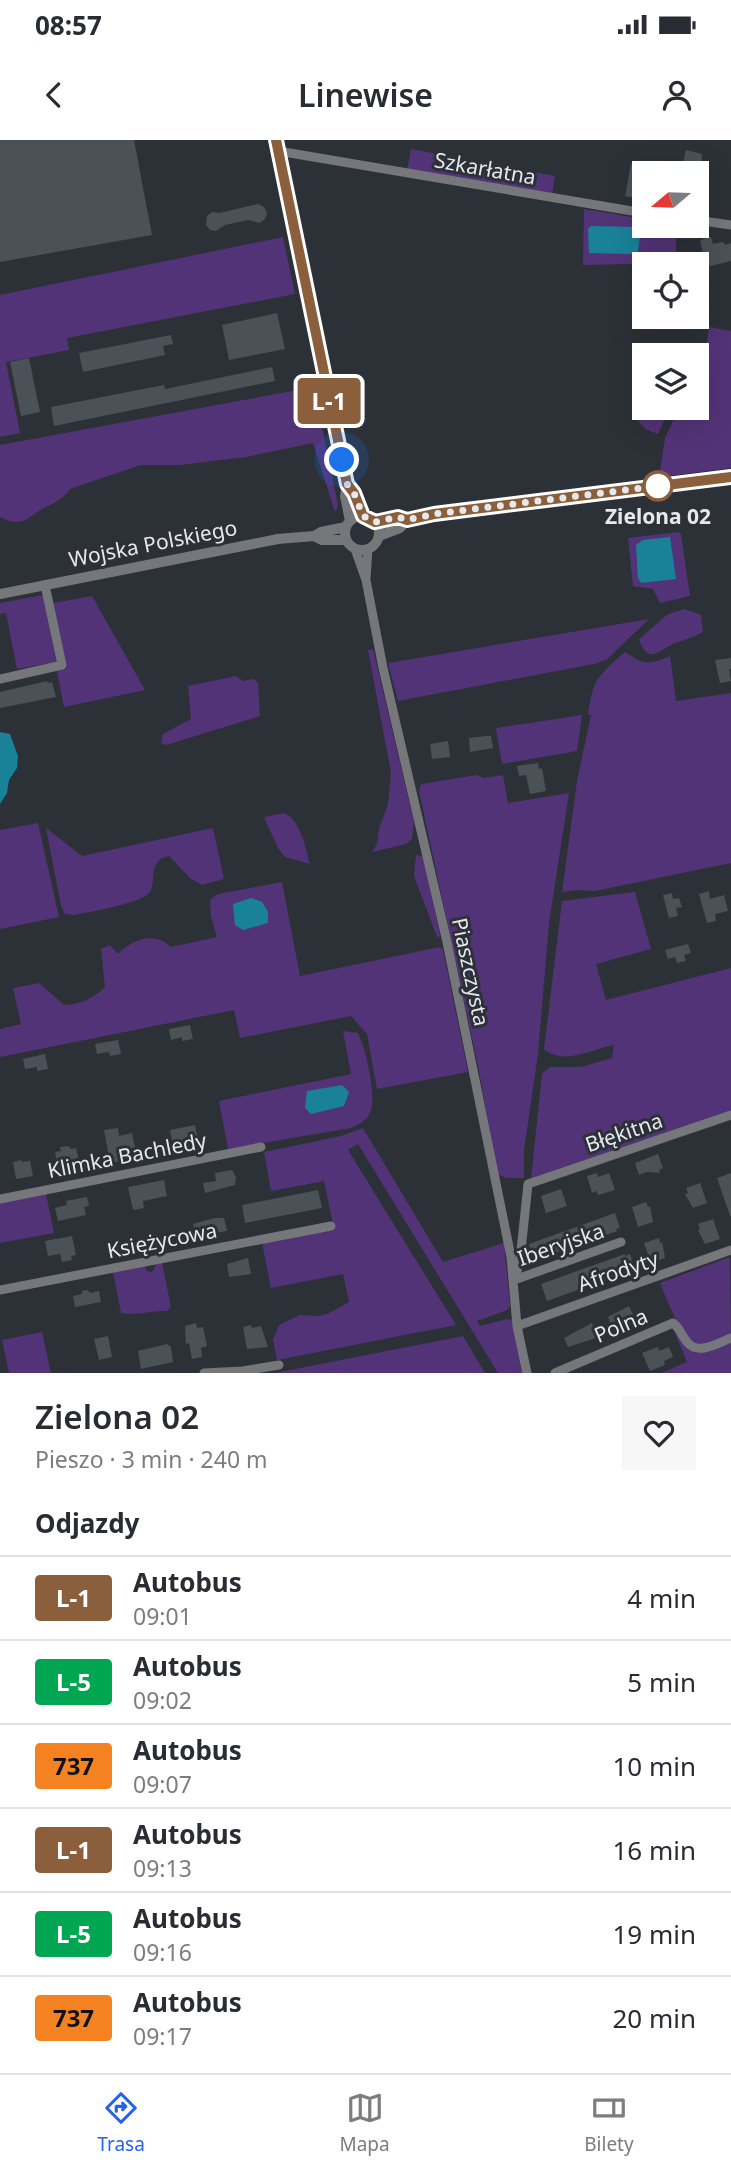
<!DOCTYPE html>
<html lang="pl">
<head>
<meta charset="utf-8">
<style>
  :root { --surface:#fff; --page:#f7f7f7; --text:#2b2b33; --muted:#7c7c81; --line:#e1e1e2; --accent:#2563eb }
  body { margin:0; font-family:"Noto Sans",sans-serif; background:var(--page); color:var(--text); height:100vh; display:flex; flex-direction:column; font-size:26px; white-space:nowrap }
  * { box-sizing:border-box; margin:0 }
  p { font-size:23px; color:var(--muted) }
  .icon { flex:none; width:38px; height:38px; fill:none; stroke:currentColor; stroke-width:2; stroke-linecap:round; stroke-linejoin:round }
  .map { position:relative; height:1233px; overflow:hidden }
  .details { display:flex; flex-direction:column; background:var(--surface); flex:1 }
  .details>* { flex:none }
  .badge { padding:0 14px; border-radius:5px; font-size:24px; line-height:46px }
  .needle { width:46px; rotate:251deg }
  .fabs { position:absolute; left:632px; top:21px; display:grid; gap:14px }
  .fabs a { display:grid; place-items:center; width:77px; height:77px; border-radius:0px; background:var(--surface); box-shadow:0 7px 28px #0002; font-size:35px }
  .you { position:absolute; width:35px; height:35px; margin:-18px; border:5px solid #fff; border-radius:50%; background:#1a73e8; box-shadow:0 0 0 10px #1a73e833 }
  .map>.badge { position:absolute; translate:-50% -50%; box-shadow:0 0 0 4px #fff }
  h2 { padding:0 35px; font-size:26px; line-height:63px }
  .round { display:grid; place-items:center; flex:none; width:74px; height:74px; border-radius:0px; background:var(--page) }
  .overview { display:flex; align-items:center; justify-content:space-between; height:119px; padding:0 35px }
  h1 { font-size:33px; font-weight:600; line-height:52px }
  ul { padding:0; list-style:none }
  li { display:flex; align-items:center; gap:21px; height:84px; padding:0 35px; border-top:2px solid var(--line) }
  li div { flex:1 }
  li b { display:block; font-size:26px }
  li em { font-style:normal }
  li .badge { min-width:77px; font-weight:700; text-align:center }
  .status { display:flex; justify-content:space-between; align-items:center; height:49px; padding:0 35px; background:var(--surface); direction:ltr }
  .status svg { height:19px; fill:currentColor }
  header { display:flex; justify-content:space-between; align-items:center; height:91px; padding:0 35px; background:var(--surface); font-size:32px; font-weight:600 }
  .tab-bar { display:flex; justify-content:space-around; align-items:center; height:98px; border-top:2px solid var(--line); background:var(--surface); font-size:19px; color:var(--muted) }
  .tab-bar a { display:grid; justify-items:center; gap:4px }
  .tab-bar .active { color:var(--accent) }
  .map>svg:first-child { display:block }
  .green { fill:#533377 }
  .water { fill:#198299 }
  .building { fill:#4b5257 }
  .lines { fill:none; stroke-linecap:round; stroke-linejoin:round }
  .minor { stroke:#76777b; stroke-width:9 }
  .tertiary { stroke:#76777b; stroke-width:10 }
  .line-casing { stroke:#fff; stroke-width:16 }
  .line { stroke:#8b5e3c; stroke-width:10 }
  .walk { stroke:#e5e8ec; stroke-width:7; stroke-dasharray:0 12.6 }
  .stop-dot { fill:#fff; stroke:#8b5e3c; stroke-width:3.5 }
  .labels { text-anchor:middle; stroke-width:6; stroke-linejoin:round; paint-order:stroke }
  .street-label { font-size:21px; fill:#e5e8ec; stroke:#2c3037 }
  .stop-label { font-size:21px; font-weight:bold; fill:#e5e8ec; stroke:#2c3037 }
</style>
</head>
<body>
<div class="status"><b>08:57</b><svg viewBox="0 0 49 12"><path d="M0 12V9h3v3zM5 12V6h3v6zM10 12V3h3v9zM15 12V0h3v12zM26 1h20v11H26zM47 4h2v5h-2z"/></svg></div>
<header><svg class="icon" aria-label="back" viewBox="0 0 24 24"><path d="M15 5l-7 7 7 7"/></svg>Linewise<svg class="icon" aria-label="person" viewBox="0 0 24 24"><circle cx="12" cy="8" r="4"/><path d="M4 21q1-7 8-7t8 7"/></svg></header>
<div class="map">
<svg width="731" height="1233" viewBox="0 0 731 1233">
  <rect width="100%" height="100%" fill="#2c3037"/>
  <path class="green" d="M411,9L555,36L552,55L407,31Z
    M584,69L644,79V86H675L677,123L583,125Z
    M283,97L295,154L67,198L69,210L6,222L20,293L0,297V155Z
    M709,187L731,191V328L659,337L665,298L679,268H696L697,242L702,233Z
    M314,247L338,366L335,372L313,303L246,317L180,325H141L70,349C62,360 54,363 42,369C25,379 23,388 0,377V305Z
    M635,261H644V268H670L658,294C639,288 636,281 635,261Z
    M679,392L681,394L690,456L660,463L653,449L633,446L628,398Z
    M43,455L56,520L55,522L17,529L6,473L0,474V463Z
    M92,456L145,550L64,567L57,531L67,528L53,463Z
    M685,469L701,475L703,492C694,497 685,500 675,503C659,510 648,526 639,499L668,474Z
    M649,479L606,520L594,524L398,561L388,523Z
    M373,509L414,682L412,699L406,704L372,712L377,704L379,689L388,664L391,633L368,510Z
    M625,512C644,525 649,525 670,516L676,561L731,553V723L595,751L579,750L562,752L577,641L591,575H588C593,538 598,536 625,512Z
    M236,536L243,541L254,539L258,543L260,576L173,603L166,605L161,603L163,594L191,579L188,546Z
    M582,575L577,611L502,624L496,588Z
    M476,635L484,638L503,635L508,663L569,653L549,783L538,914L524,1010V1038H506L498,1034L478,926L419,651L421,644Z
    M284,673C301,680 305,707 310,724L285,717L278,708L264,677Z
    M38,683L59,777L0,789V690Z
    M46,688L82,716L213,688L224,739L202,745L190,738L169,716L160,719C149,734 156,736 151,750C147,763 88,772 74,775L65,774L61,766Z
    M416,715L422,716L424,720L440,795L438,799L417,744L414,735Z
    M282,742L300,836L440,807L443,810L468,932L377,949L367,894L351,876L240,898L234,870L0,917V889L21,884L13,848L39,843L64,865C81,864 92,859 105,847L101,809L110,805L118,814C132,799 154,791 171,807L217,797L211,777L210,760L218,754Z
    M635,752L651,809L596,824L606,860L731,828V971L531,1038L542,934L550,927H581L612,918L614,905C592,909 564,926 544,909L562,761Z
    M343,891L358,893C366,909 376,953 371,970C368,980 360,984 351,988L228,1009L219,961L351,934Z
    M363,988L443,1122L504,1103L510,1166L507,1170L477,1181L480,1186L507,1179L512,1180L523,1233H498L358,1004L348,1010L456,1185L277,1220L273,1200L279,1185L300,1175L319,1176L329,1173L349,1162L343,1134L271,1148L262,1103L334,1089L324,1041L271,1051L264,1012L341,996Z
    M46,1054L54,1093L0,1103V1063Z
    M730,1117L731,1194C722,1198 708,1207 698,1205C682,1202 666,1157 660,1143Z
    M162,1122L171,1167L167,1171C152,1170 137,1176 121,1173L113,1132L145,1126L147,1131L152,1132L157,1123Z
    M673,1188L681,1202L695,1213L731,1201V1233H661L687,1222Z
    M42,1192L51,1233H9L2,1200Z
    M463,1196L485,1233H275Z"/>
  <path class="water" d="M591,86L638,87L640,96L638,112L629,114L589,113L588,89Z
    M670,397L676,439L641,443L638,438L636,405L643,400Z
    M0,592L10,594L18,616L17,628L9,640L7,653L0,664Z
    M251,758L262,762L268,772V783L243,790L235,785L233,764Z
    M342,945L349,952L344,966L311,974L305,968L307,951Z"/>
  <path class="building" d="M0,0H134L152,95L0,122Z
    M686,10L702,14L701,35L681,31Z
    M631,24L641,26L635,58L625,56Z
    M258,64L264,67L267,73L265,79L260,83L248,80L225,85L216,91L210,90L206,85L207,76L212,72L219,73Z
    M711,97L713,104L723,102L725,105L731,103V121L706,127L700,100Z
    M277,173L285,209L229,220L222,185Z
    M171,195L173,204L163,206L165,215L83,232L79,213Z
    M29,218L40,272L21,276L10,222Z
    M272,227L275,241L54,286L51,267L164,245L165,249Z
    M731,518V529H729L731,541L720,543L715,520Z
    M47,541L48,543L52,542L56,557L0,568V552Z
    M486,596H491L493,608L470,612L469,598Z
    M448,601L450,617L432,619L430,604Z
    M538,623L539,629L542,628L546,651L530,654L526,635L519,636L517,626Z
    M709,751L710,759L724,755L728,771L715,774L716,781L707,783L699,754Z
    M672,753L673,759L679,758L682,767L676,768L678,776L669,778L663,755Z
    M688,804L691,813L684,815L686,821L677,823L675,817L668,819L665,810Z
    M190,885L193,899L182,901V897L171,900L169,889Z
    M118,900L121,914L110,916L109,912L97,914L95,904Z
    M45,914L48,929L37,931V927L25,929L23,919Z
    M195,985L197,995L194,996L196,1005L174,1010L170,990Z
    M118,988L119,996L132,993L135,1008L122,1010L123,1015L119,1016L120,1021L110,1023L104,990Z
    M69,1006L70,1009L76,1008L79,1021L67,1024L69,1030L59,1032L55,1012L61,1011L60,1007Z
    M658,1014L663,1028L659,1030L660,1033L647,1032L639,1035L635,1023Z
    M21,1020L22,1022L30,1021L33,1036L16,1039L13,1022Z
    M232,1030L236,1037L235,1045L205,1053L203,1043L216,1041L215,1033Z
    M597,1033L598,1037L609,1033L615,1050L598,1055L596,1051L592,1053L587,1036Z
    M731,1033V1076H730L717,1038Z
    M164,1040L167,1056L143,1061L144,1068L133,1070L128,1047Z
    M700,1043L707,1063L693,1068L685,1054L688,1053L686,1048Z
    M561,1049L567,1066L546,1073L541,1056Z
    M318,1050L322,1068L245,1083L242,1065Z
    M87,1057L89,1066L84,1067L86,1075L58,1081L55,1068L67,1065L66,1061Z
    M646,1062L648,1067L650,1066L653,1082L638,1087L632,1067Z
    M615,1073L620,1088L616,1089L617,1091L533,1121L529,1104Z
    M215,1078H224L227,1091L196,1096L193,1084Z
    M713,1079L720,1099L705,1104L698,1090L700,1089L698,1084Z
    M72,1096L76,1115L71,1116L72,1120L62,1122L60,1114L48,1116L45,1101Z
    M659,1098L660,1103L662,1102L665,1118L651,1123L644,1103Z
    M625,1114V1116L630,1114L635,1129L547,1161L541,1144Z
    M248,1118L251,1134L229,1137L227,1124Z
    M87,1150L91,1153L99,1151L101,1162L75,1167L73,1156L82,1154V1151Z
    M629,1166L637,1183L613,1190L608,1177Z
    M196,1183L197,1188L203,1187L207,1206L201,1208L202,1217L192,1219L189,1203L186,1204L185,1186Z
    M592,1183L596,1198L568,1207L564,1198Z
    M251,1185L252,1188L261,1186L268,1207L247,1209L243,1187Z
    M108,1196L112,1217L99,1220L94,1199Z
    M167,1204L171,1207L173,1222L141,1229L138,1211Z
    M658,1207L659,1211L669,1207L673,1217L664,1221L665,1225L650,1231L642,1213Z"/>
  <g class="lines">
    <path class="minor" d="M278,11L644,73
      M696,80L731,85
      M355,409L366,440L383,528L447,802L511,1117L517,1186L527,1233
      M366,438L368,409
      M0,539L62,525L45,445
      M0,1059L261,1007
      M515,1138L520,1120L528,1044L731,975
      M514,1140L621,1102
      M0,1150L331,1086
      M517,1186L731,1110
      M204,1233L243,1231L279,1225
      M555,1233L673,1183C680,1188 681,1195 687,1202C698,1216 718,1203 731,1198"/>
    <path class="tertiary" d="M276,0L347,344L345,356L350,381
      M347,344L354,353L363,376
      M345 393a17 17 0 1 1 34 0a17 17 0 1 1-34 0Z
      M375,382C396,378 413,378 434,375L731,337
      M314,396L322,400H346
      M379,396L400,388L407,380
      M0,454L278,399L314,396L321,392L346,387"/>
  </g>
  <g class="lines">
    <g class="line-casing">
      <path id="line" d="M276,0L347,344L354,353L363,376L375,382L398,377L407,380L434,374L731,337"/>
    </g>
    <use href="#line" class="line"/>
    <path class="walk" d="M342,320L347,344L354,353L363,376L375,382L398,377L407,380L434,374L658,346"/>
  </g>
  <circle class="stop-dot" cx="658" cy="346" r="14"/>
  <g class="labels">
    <g class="street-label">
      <text transform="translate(485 29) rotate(10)" y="7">Szkarłatna</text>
      <text transform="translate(153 404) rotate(-11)" y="7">Wojska Polskiego</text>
      <text transform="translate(470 832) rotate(78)" y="7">Piaszczysta</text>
      <text transform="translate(624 993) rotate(-19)" y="7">Błękitna</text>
      <text transform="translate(127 1016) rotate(-11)" y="7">Klimka Bachledy</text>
      <text transform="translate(162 1101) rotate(-11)" y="7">Księżycowa</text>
      <text transform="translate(561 1105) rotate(-19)" y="7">Iberyjska</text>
      <text transform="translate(618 1132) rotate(-19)" y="7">Afrodyty</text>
      <text transform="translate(621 1186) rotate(-23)" y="7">Polna</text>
    </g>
    <g class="stop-label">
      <text x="658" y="384">Zielona 02</text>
    </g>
  </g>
</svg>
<div class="fabs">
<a><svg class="needle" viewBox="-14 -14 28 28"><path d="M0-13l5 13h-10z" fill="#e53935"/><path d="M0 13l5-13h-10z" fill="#7c7c81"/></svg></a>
<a><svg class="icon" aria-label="locate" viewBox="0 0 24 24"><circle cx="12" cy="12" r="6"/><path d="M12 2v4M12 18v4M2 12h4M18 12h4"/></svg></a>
<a><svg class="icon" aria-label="layers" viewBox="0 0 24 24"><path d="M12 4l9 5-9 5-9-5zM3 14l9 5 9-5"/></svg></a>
</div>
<div class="you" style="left:342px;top:320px"></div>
<b class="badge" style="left:329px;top:261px;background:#8b5e3c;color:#fff">L-1</b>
</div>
<section class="details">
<div class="overview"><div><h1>Zielona 02</h1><p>Pieszo · 3 min · 240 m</p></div><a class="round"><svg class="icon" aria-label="heart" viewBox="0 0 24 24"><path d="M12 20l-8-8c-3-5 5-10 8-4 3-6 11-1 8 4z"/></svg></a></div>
<h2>Odjazdy</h2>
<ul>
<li><span class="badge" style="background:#8b5e3c;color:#fff">L-1</span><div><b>Autobus</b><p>09:01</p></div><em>4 min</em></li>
<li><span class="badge" style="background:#00a651;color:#fff">L-5</span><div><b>Autobus</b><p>09:02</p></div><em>5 min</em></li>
<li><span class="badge" style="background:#f58220;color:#111">737</span><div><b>Autobus</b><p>09:07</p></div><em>10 min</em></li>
<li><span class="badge" style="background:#8b5e3c;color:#fff">L-1</span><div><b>Autobus</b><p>09:13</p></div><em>16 min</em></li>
<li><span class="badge" style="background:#00a651;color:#fff">L-5</span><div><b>Autobus</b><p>09:16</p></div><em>19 min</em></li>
<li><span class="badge" style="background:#f58220;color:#111">737</span><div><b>Autobus</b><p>09:17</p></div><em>20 min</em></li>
</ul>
</section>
<nav class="tab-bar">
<a class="active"><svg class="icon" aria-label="directions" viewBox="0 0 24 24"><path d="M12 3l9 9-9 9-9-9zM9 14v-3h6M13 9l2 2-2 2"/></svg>Trasa</a>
<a><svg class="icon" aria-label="map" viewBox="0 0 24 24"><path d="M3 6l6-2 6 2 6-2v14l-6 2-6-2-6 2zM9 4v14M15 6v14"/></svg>Mapa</a>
<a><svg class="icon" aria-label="tickets" viewBox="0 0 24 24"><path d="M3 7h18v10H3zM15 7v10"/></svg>Bilety</a>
</nav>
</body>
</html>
